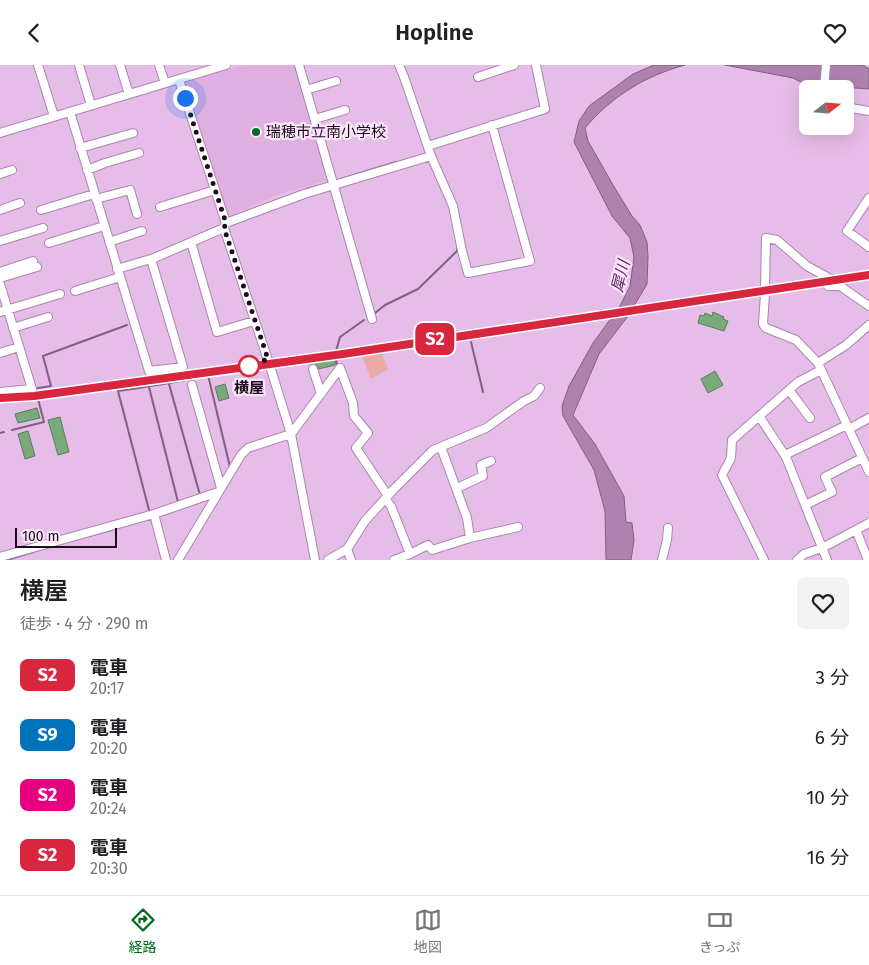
<!DOCTYPE html>
<html lang="ja">
<head>
<meta charset="utf-8">
<style>
  :root { --surface:#fff; --page:#f2f2f2; --text:#202124; --muted:#757577; --line:#e0e0e0; --accent:#016c1b }
  body { margin:0; font-family:"Fira Sans","Noto Sans JP",sans-serif; background:var(--page); color:var(--text); height:100vh; display:flex; flex-direction:column; font-size:19px; white-space:nowrap }
  * { box-sizing:border-box; margin:0 }
  p { font-size:16px; color:var(--muted) }
  .icon { flex:none; width:28px; height:28px; fill:none; stroke:currentColor; stroke-width:2; stroke-linecap:round; stroke-linejoin:round }
  .map { position:relative; height:495px; overflow:hidden }
  .details { display:flex; flex-direction:column; background:var(--surface); flex:1 }
  .details>* { flex:none }
  .badge { padding:0 10px; border-radius:8px; font-size:18px; line-height:32px }
  .needle { width:32px; rotate:73deg }
  .controls { position:absolute; left:799px; top:15px; display:grid; gap:10px }
  .controls a { display:grid; place-items:center; width:55px; height:55px; border-radius:8px; background:var(--surface); box-shadow:0 5px 20px #0002; font-size:25px }
  .scale { position:absolute; left:15px; bottom:12px; width:102px; box-sizing:border-box; padding-left:5px; border:2px solid #1c0d1d; border-top:0; font-size:14px; line-height:18px; white-space:nowrap; color:#1c0d1d; -webkit-text-stroke:4px #fbe5fb; paint-order:stroke }
  .you { position:absolute; width:25px; height:25px; margin:-12px; border:4px solid #fff; border-radius:50%; background:#1a73e8; box-shadow:0 0 0 8px #1a73e833 }
  .map>.badge { position:absolute; translate:-50% -50%; box-shadow:0 0 0 2px #fff }
  .round { display:grid; place-items:center; flex:none; width:52px; height:52px; border-radius:8px; background:var(--page) }
  .head { display:flex; align-items:center; justify-content:space-between; height:85px; padding:0 20px }
  h1 { font-size:24px; font-weight:600; line-height:38px }
  ul { padding:0; list-style:none }
  li { display:flex; align-items:center; gap:15px; height:60px; padding:0 20px }
  li div { flex:1 }
  li b { display:block; font-size:19px }
  li em { font-style:normal }
  li .badge { min-width:55px; font-weight:700; text-align:center }
  header { display:flex; justify-content:space-between; align-items:center; height:65px; padding:0 20px; background:var(--surface); font-size:22px; font-weight:600 }
  .dock { display:flex; justify-content:space-around; align-items:center; height:70px; border-top:1px solid var(--line); background:var(--surface); font-size:14px; color:var(--muted) }
  .dock a { display:grid; justify-items:center; gap:2px }
  .dock .selected { color:var(--accent) }
  .map>svg:first-child { display:block }
  .built { fill:#dfafe1 }
  .green { fill:#eaaaa3 }
  .water { fill:#ae81af; stroke:#825e83 }
  .lines { fill:none; stroke-linecap:round; stroke-linejoin:round }
  .stream { stroke:#825e83; stroke-width:2 }
  .building { fill:#7aaa7c; stroke:#567f57 }
  .minor-casing { stroke:#ad85ae; stroke-width:10 }
  .minor { stroke:#fff; stroke-width:8 }
  .rail-casing { stroke:#674e68; stroke-width:4 }
  .rail { stroke:#fbe5fb; stroke-width:2; stroke-dasharray:5.5; stroke-linecap:butt }
  .line-casing { stroke:#fff; stroke-width:11 }
  .line { stroke:#d7263d; stroke-width:8 }
  .walk { stroke:#1c0d1d; stroke-width:5; stroke-dasharray:0 9 }
  .poi-dot { fill:#016c1b; stroke:#fbe5fb; stroke-width:2 }
  .stop-dot { fill:#fff; stroke:#d7263d; stroke-width:2.5 }
  .labels { text-anchor:middle; stroke-width:4.5; stroke-linejoin:round; paint-order:stroke }
  .poi-label { font-size:15px; fill:#1c0d1d; stroke:#fbe5fb; text-anchor:start }
  .stop-label { font-size:15px; font-weight:bold; fill:#1c0d1d; stroke:#fbe5fb }
  .water-label { font-size:16px; font-style:italic; fill:#5b245e; stroke:#fbe5fb }
</style>
</head>
<body>
<header><svg class="icon" aria-label="back" viewBox="0 0 24 24"><path d="M15 5l-7 7 7 7"/></svg>Hopline<svg class="icon" aria-label="heart" viewBox="0 0 24 24"><path d="M12 20l-8-8c-3-5 5-10 8-4 3-6 11-1 8 4z"/></svg></header>
<div class="map">
<svg width="869" height="495" viewBox="0 0 869 495">
  <rect width="100%" height="100%" fill="#e6bce8"/>
  <path class="built" d="M243,0H296L327,115L280,129L226,152L183,18Z"/>
  <path class="green" d="M381,286L388,304L371,314L361,289Z"/>
  <path class="water" d="M654,0H685C645,11 612,31 585,63L588,76L613,120L632,151L640,160L647,177L648,192L647,219L628,251L599,289L573,350L595,379L624,431L626,457L632,458L634,475L631,495H606L605,446L594,405L563,351L562,341L569,321L593,278L620,241L630,221L634,192L630,173L612,151L574,77L579,56L589,41L633,9Z
    M725,0H863L869,4V24L855,23L845,25L808,21L793,13Z"/>
  <g class="lines">
    <path class="stream" d="M341,114L396,97
      M306,124L318,121
      M231,152L302,126
      M152,190L219,161
      M375,248L385,240L418,224L457,186V178
      M471,277L483,327
      M272,301L336,292
      M337,302L336,286L340,272L364,255
      M208,310L230,402
      M169,319L200,430
      M149,322L178,437
      M38,323L51,321L43,291L127,260
      M12,365L44,357L38,334
      M0,368L4,367
      M149,445L118,326C168,319 216,309 266,302
      M73,475L112,465
      M7,495L33,487"/>
  </g>
  <path class="building" d="M713,247L724,252L723,254L728,256L724,266L698,258L700,250L704,251L705,248L712,251Z
    M336,292L335,300L319,304L316,300V296Z
    M715,306L723,320L708,328L701,314Z
    M225,319L229,333L219,336L215,322Z
    M37,343L40,353L18,358L15,349Z
    M60,352L69,387L58,390L48,355Z
    M28,366L35,391L25,394L18,369Z"/>
  <g class="lines">
    <g class="minor-casing">
      <path id="minor" d="M38,0L54,51
        M79,0L91,40
        M120,0L129,29
        M159,0L165,18
        M299,0L372,254
        M399,0L404,12L431,91L453,141L462,186L468,208L530,196L492,60
        M478,12L514,0
        M179,15L226,158L224,163L269,298L291,369L315,495
        M824,24L826,0
        M306,25L336,16
        M845,42L869,46
        M70,47L149,306L183,302L151,194
        M315,54L345,45
        M0,68L226,0
        M428,81L545,44L536,0
        M80,83L133,68
        M87,105L105,98L139,88
        M0,109L12,105
        M869,133L847,166L869,182
        M96,134L130,125L137,149
        M160,142L215,125
        M0,145L20,138
        M41,145L94,129
        M226,158L304,129L431,91
        M0,176L43,163
        M109,177L142,166
        M191,177L217,267L254,256
        M49,178L104,161
        M117,204L154,193L224,163
        M0,207L33,196
        M0,213L37,202
        M0,219L32,324L0,327
        M828,221H840L869,241
        M765,222L766,173L777,175L807,201L827,212
        M75,226L120,212
        M765,229L763,259L766,263L796,275L818,298L869,407
        M0,247L60,229
        M13,263L48,252
        M0,288L19,282
        M818,298L846,280L869,260
        M340,303L353,338L354,351L368,368L356,383L388,431
        M313,304L321,329
        M192,320L221,423
        M789,325L810,353
        M759,351L786,392L827,495
        M849,364L869,353
        M441,382L467,453L470,473
        M785,390L847,360
        M457,423L483,411L481,400L491,396
        M385,434L391,441L410,489L428,480L432,485L470,473L518,462
        M805,440L832,427L825,412L862,393
        M154,449L166,495
        M856,465L868,495
        M347,484L351,495
        M0,492L154,449L218,427
        M178,495L241,390L248,383L291,369L340,303
        M328,495L347,484L365,456L393,425L433,385L486,363L524,336L534,331L540,323
        M394,495L410,489
        M662,495L667,475L668,463
        M764,495L722,410L731,393L732,375L798,317L821,305
        M797,495L804,489L822,483L869,458"/>
    </g>
    <use href="#minor" class="minor"/>
    <g class="rail-casing">
      <path id="rail" d="M0,333L34,331L343,289L869,210"/>
    </g>
    <use href="#rail" class="rail"/>
  </g>
  <g class="lines">
    <g class="line-casing">
      <path id="line" d="M0,333L34,331L343,289L869,210"/>
    </g>
    <use href="#line" class="line"/>
    <path class="walk" d="M185,33L226,158L224,163L268,294L249,301"/>
  </g>
  <circle class="poi-dot" cx="256" cy="67" r="5"/>
  <circle class="stop-dot" cx="249" cy="301" r="10"/>
  <g class="labels">
    <g class="poi-label">
      <text x="266" y="72">瑞穂市立南小学校</text>
    </g>
    <g class="stop-label">
      <text x="249" y="328">横屋</text>
    </g>
    <g class="water-label">
      <text transform="translate(620 211) rotate(-76)" y="6">犀川</text>
    </g>
  </g>
</svg>
<div class="controls">
<a><svg class="needle" viewBox="-14 -14 28 28"><path d="M0-13l5 13h-10z" fill="#e53935"/><path d="M0 13l5-13h-10z" fill="#757577"/></svg></a>
</div>
<div class="scale">100 m</div>
<div class="you" style="left:185px;top:33px"></div>
<b class="badge" style="left:435px;top:274px;background:#d7263d;color:#fff">S2</b>
</div>
<section class="details">
<div class="head"><div><h1>横屋</h1><p>徒歩 · 4 分 · 290 m</p></div><a class="round"><svg class="icon" aria-label="heart" viewBox="0 0 24 24"><path d="M12 20l-8-8c-3-5 5-10 8-4 3-6 11-1 8 4z"/></svg></a></div>
<ul>
<li><span class="badge" style="background:#d7263d;color:#fff">S2</span><div><b>電車</b><p>20:17</p></div><em>3 分</em></li>
<li><span class="badge" style="background:#0072bc;color:#fff">S9</span><div><b>電車</b><p>20:20</p></div><em>6 分</em></li>
<li><span class="badge" style="background:#e6007e;color:#fff">S2</span><div><b>電車</b><p>20:24</p></div><em>10 分</em></li>
<li><span class="badge" style="background:#d7263d;color:#fff">S2</span><div><b>電車</b><p>20:30</p></div><em>16 分</em></li>
</ul>
</section>
<nav class="dock">
<a class="selected"><svg class="icon" aria-label="directions" viewBox="0 0 24 24"><path d="M12 3l9 9-9 9-9-9zM9 14v-3h6M13 9l2 2-2 2"/></svg>経路</a>
<a><svg class="icon" aria-label="map" viewBox="0 0 24 24"><path d="M3 6l6-2 6 2 6-2v14l-6 2-6-2-6 2zM9 4v14M15 6v14"/></svg>地図</a>
<a><svg class="icon" aria-label="tickets" viewBox="0 0 24 24"><path d="M3 7h18v10H3zM15 7v10"/></svg>きっぷ</a>
</nav>
</body>
</html>
